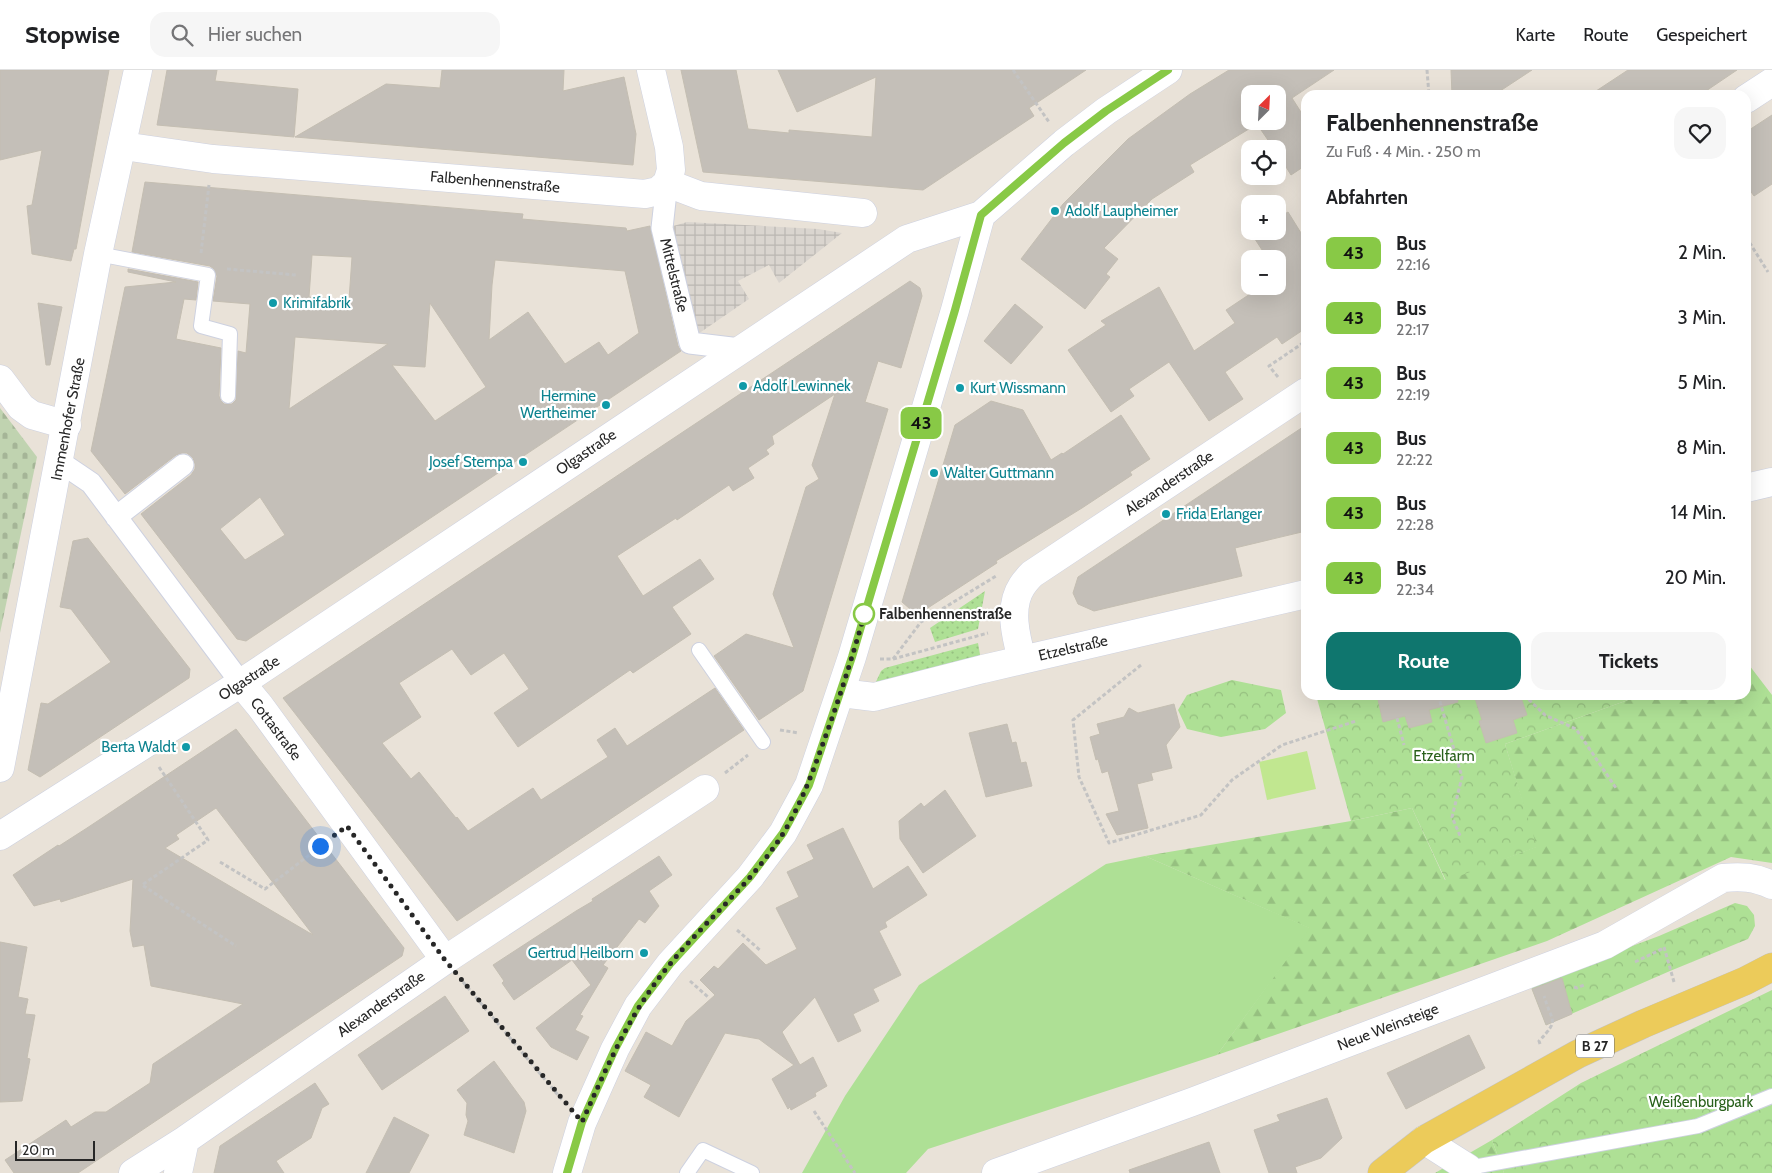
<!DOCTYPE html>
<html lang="de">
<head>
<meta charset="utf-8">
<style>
  :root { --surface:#fff; --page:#f6f6f6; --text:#202124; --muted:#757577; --line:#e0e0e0; --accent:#0f766e }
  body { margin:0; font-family:Cabin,sans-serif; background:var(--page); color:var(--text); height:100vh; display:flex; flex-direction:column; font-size:19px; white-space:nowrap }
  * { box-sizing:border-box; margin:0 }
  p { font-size:16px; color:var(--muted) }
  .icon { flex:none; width:28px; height:28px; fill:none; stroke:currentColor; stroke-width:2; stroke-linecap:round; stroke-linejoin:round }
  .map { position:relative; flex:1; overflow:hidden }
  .drawer { position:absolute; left:1301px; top:20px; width:450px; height:610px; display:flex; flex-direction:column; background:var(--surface); border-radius:15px; box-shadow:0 5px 20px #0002 }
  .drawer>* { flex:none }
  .badge { padding:0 10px; border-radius:8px; font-size:18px; line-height:32px }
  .needle { width:32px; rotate:24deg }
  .fabs { position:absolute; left:1241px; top:15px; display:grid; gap:10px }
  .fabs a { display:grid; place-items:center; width:45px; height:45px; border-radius:10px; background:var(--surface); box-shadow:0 5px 20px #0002; font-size:25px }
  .scale { position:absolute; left:15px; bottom:12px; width:80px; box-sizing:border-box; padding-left:5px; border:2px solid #272727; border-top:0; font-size:14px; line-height:18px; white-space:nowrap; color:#272727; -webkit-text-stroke:4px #fff; paint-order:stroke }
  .you { position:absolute; width:25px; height:25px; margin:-12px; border:4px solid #fff; border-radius:50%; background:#1a73e8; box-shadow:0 0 0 8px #1a73e833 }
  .map>.badge { position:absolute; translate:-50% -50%; box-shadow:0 0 0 2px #fff }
  h2 { padding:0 25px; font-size:19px; line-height:45px }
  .round { display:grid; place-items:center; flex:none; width:52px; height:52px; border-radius:15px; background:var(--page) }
  .overview { display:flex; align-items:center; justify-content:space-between; height:85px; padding:0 25px }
  h1 { font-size:24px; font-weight:800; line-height:38px }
  .action { display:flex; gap:10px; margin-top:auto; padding:10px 25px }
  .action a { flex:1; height:58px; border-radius:15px; background:var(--accent); color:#fff; font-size:20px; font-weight:800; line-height:58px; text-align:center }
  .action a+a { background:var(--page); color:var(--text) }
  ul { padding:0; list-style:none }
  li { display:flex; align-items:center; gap:15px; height:65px; padding:0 25px }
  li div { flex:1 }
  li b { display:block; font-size:19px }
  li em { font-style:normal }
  li .badge { min-width:55px; font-weight:700; text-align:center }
  header { display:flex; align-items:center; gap:30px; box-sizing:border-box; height:70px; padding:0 25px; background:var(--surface); border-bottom:1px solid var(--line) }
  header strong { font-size:24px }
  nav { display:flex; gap:28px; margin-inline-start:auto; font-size:18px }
  .search { width:350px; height:45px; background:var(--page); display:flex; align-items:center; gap:12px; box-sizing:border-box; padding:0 18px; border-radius:15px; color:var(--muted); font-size:19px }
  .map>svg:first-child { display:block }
  .grass { fill:url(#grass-dots) }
  .forest { fill:url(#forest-firs) }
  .cemetery { fill:url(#cemetery-stones) }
  .park { fill:url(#park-crowns) }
  .garden { fill:#aee095 }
  .pitch { fill:#c1e790 }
  .plaza { fill:url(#plaza-grid) }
  .building { fill:#c4bfb8; stroke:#c4beb2; fill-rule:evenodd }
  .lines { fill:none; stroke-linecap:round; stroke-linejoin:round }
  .service-casing { stroke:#cdd1e0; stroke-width:16 }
  .pedestrian-casing { stroke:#cdd1e0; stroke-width:23 }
  .minor-casing { stroke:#cdd1e0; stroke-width:29 }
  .tertiary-casing { stroke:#cdd1e0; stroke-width:29 }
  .secondary-casing { stroke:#cdd1e0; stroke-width:29 }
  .primary-casing { stroke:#c3c3c3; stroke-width:29 }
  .path { stroke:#c3c3c3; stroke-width:3; stroke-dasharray:4 2.5; stroke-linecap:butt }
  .service { stroke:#fff; stroke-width:14 }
  .pedestrian { stroke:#fff; stroke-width:21 }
  .minor { stroke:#fff; stroke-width:28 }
  .tertiary { stroke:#fff; stroke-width:28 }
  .secondary { stroke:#fff; stroke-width:28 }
  .primary { stroke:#eccb5a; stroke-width:28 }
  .line-casing { stroke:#fff; stroke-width:11 }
  .line { stroke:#88c946; stroke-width:8 }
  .walk { stroke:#272727; stroke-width:5; stroke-dasharray:0 9 }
  .culture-dot { fill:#0f9aa8; stroke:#fff; stroke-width:2 }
  .stop-dot { fill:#fff; stroke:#88c946; stroke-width:2.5 }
  .labels { text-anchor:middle; stroke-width:4.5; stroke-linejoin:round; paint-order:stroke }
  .shield { fill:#fff; stroke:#686868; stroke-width:1 }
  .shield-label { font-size:14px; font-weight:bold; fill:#272727 }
  .street-label { font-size:15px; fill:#272727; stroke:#fff }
  .culture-label { font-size:15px; fill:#0d838f; stroke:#fff; text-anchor:start }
  .stop-label { font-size:15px; font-weight:bold; fill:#272727; stroke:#fff; text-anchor:start }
  .park-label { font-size:15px; fill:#28601a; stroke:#fff }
</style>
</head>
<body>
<header>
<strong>Stopwise</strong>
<div class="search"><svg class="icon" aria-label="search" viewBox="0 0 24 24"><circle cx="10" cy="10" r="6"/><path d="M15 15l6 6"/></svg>Hier suchen</div>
<nav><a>Karte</a><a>Route</a><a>Gespeichert</a></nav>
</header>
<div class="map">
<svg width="1772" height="1103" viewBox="0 0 1772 1103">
  <defs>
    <pattern id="grass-dots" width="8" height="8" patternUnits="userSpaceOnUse" patternTransform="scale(1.25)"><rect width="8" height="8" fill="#aee095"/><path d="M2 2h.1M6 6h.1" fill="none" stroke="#96c080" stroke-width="1.8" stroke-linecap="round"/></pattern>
    <pattern id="forest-firs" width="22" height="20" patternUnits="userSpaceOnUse" patternTransform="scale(1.25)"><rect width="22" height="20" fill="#aee095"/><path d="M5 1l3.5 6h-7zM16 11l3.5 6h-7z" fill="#96c080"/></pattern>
    <pattern id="cemetery-stones" width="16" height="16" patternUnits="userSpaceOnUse" patternTransform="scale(1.25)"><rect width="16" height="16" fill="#c0d3b0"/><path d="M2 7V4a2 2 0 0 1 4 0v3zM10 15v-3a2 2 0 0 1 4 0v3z" fill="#a5b597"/></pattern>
    <pattern id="park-crowns" width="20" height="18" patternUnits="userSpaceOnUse" patternTransform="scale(1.25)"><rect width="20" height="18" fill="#aee095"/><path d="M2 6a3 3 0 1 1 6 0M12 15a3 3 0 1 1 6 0" fill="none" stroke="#96c080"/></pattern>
    <pattern id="plaza-grid" width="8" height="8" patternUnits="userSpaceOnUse" patternTransform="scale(1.25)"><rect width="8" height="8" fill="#dad5cf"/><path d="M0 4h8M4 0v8" fill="none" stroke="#bbb7b2"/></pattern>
  </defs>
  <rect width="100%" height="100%" fill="#e9e2d8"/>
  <path class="grass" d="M985,521L978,559L935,572L930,558Z
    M978,573L981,590L874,616L881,601L885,598Z"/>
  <path class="forest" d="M1746,591L1772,625V793L1731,787L1547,871L1217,985L1309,858L1145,786L1351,751L1412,738L1445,810L1536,777L1505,674L1642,625H1746Z
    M1492,1070L1504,1103H1435Z"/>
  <path class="cemetery" d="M0,338L37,387L0,563Z"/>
  <path class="park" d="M1232,610L1281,620L1286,643L1265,659L1221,667L1187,659L1178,640L1187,625Z
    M1316,625H1642L1505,674L1537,777L1446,811L1412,738L1351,751Z
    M1735,833L1747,836L1754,845L1755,856L1748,869L1670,901L1546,955L1530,914L1659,866Z
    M1772,920V1103H1504L1492,1070L1581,1013Z"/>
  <path class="garden" d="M1145,786L1310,858L1217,985L928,1079L906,1103H802L845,1026L919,915L1106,794Z"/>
  <path class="pitch" d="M1307,681L1316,719L1267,730L1259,692Z"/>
  <path class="plaza" d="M687,152L818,159L842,163L779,213L769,195L738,211L749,229L698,264L670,157Z"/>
  <path class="building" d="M0,0H109L76,179H74L71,191L32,184L27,136L32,135L42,80L0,90Z
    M167,0H217L215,11L298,19L294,67L157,55Z
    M442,0H564L563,21L624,7L636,64L633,95L295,67L386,14L440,18Z
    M681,0H736L748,59L789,63V60L872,67L876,7L797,42L778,0H1086L1029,38L1034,46L923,120L703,102Z
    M1229,0H1334L1292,28L1306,50V95L1291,105L1278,84V79H1274L1257,54L1190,95L1194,102L1152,129L1104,178L1118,189L1106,204L1110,207L1085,239L1021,189L1063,134L1128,69L1190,24ZM1250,24H1278V51H1250Z
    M1451,0H1532L1494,25H1452Z
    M1628,0H1737L1700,25H1590Z
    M1772,45V114L1754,126L1746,115V62Z
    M145,112L523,144L522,149L626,158L627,161L650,156L678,276L681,281L246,571L237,569L141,444L191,405L195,399V394L193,388L187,383H182L176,385L125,424L91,381L125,217L176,212L128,202V199L198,212L196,230L184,229L176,269L221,278L219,326L221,331L224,334H232L236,330L238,281L246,283L250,234L213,231L217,206L214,199L210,196L132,182ZM312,185L352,187L349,230L309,227ZM495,190L625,201L639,263L608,285L599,272L565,294L528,242L489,270L492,215ZM430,233L486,317L435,351L392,295L425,297ZM295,267L388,274L289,339ZM260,427L285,465L245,490L220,459Z
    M1288,142L1306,171V258L1282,274L1277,267L1225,302L1243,329L1209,351L1169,292L1129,319L1134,326L1111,342L1068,280L1106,255L1101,251L1159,217L1194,281L1235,253L1226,240L1262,216H1278V189H1268L1251,163L1254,161H1278V148Z
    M910,211L920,218L922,226L901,298L878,291L865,332L888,339L803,621L759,650L714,586L746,564L794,578L773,524L806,417L819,409L812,395L835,324L772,366L774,374L766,380L769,384L748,398L754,408L733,421L729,415L677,450L676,448L617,486L643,526L700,489L714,509L672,537L691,564L633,603L630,600L518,677L494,643L529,619L504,583L471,605L452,579L399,613L421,647L382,673L411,709L419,702L456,748L457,747L468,761L533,718L541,730L608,687L597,670L615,658L627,676L715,618L744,660L457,851L283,628Z
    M38,233L62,237L50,295H46Z
    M1015,234L1043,257L1011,294L984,271Z
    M991,331L1023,340L1051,390L1062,383L1063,384L1121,345L1150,389L1130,402L1132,405L1082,438L996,491L997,493L917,545L902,532L955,355Z
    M1306,355V461L1235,478L1242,506L1094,541L1078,534L1073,523L1078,507Z
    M88,468L190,599L189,608L40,707L28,700L41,633L48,634L111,592L71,539L60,537L73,471Z
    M1377,625H1457L1458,632L1429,640L1432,652L1409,658L1405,646L1383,652Z
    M1474,625H1520L1527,645L1513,650L1517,663L1486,673L1479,651L1482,650Z
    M1174,634L1180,657L1166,675L1172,698L1151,703L1153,710L1137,714L1148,758L1117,765L1106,744L1119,741L1108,701L1102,703L1098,689L1096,690L1090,667L1100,664L1097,654L1124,647L1129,638L1138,643Z
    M1007,654L1012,673L1016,672L1021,693L1026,692L1032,716L986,727L969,663Z
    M236,659L404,878L402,886L78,1103H14L5,1090L66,1050L71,1057L95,1042H106L150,1013L153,994L243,934L151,916L144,875L133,877L130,861L133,809L61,832L60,829L34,836L13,805L58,775L59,776L87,758ZM216,738L313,865L165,778L179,769L176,765Z
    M945,720L976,766L923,803L900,769L899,751L921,733L924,737Z
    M843,758L873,819L908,796L927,825L885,852L887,857L879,861L901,905L873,919L879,931L853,944L861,961L838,972L815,927L782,962L800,995L813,987L827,1016L815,1023L816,1026L791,1040L790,1037L788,1039L772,1009L794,995L759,969L725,963L679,1047L644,1027L651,1015L625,1001L646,962L672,976L686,951L715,925L700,910L714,896L718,899L743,873L766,895L797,879L776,838L799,827L787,802L814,789L807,775Z
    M659,786L672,805L649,821L659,836L645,853L639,849L603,895L608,898L580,945L583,946L575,960L589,967L577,990L551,977L536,958L591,915L572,890L514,930L502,913L504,911L493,895L576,841L593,831L592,829Z
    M0,872L27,877L18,927L28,929L25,944L35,945L27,988L30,989L22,1031L0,1032Z
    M1562,908L1572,944L1546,955L1532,919Z
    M445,926L469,961L382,1020L358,985Z
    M1469,965L1485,998L1406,1039L1387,1003Z
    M494,991L524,1032L526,1041L514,1083L464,1065L468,1051L466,1045L467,1033L457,1020Z
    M315,1013L329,1034L322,1038L311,1068L276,1091L284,1103H214L220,1076Z
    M1327,1028L1342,1068L1321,1088L1295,1097L1297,1103H1269L1254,1060L1280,1051L1277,1045Z
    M394,1047L429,1065L409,1103H366Z
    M1209,1072L1220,1103H1130L1129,1100Z"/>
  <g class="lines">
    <g class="service-casing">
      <path id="service" d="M98,184L208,205L201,256L230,264L228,326
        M699,580L763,672
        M1468,1098L1698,1056L1772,1026
        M687,1103L703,1080L752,1103"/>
    </g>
    <g class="pedestrian-casing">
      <path id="pedestrian" d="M667,113L662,158L690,273L740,279
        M60,392L91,413L241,613
        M116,447L183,395"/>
    </g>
    <g class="minor-casing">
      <path id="minor" d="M651,0L669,77L671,100L667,113
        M1746,29L1772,12
        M123,76L213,89L645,124L658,121L667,113
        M667,113L701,126L863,143
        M0,309L21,337L32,345L67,355
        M1746,418L1772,412
        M1022,590C1016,567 1008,537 1022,516C1025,511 1029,507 1032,504L1306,322
        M241,613L260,636L445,890
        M841,623L874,627L983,599L1306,524
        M1424,1070L1468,1098
        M133,1103L185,1070L445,890L705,719
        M178,1103L185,1070"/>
    </g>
    <g class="tertiary-casing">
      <path id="tertiary" d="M0,766L241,613L907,169L981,145L1064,73L1106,41L1168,0
        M567,1103L582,1053L615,979L638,936L670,894L750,807L783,763L809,715L852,587L955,240L981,145"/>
    </g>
    <g class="secondary-casing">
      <path id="secondary" d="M0,698L98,184L138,0
        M996,1103L1192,1032L1605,875L1723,808C1741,806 1755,807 1772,815"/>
    </g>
    <g class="primary-casing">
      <path id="primary" d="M1382,1103L1424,1070L1578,984L1643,954L1745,911L1772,897"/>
    </g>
    <path class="path" d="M1013,0L1049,52
      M1427,0L1429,25
      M1746,167L1768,202
      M201,183L209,115
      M227,199L296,205
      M1278,307L1269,296L1306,271
      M880,589H893L988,563
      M893,589L921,552L996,506
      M1141,595L1073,650L1079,707L1109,773L1201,745L1232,710L1282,675L1356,651
      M1438,625L1462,707L1452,747L1461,768
      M1524,625L1545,645L1576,659L1616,718
      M1397,648L1404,675
      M780,660L799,663
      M159,697L208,770L142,815L236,876
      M725,703L748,685
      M220,792L265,819L325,773
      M737,860L761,881
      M1664,877L1674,912
      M1635,892L1664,878
      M690,911L708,927
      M463,912L563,1031
      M1574,917L1577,918L1586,914
      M1540,974L1539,971C1560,949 1552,953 1544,926
      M814,1041L855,1103"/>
    <use href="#service" class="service"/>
    <use href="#pedestrian" class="pedestrian"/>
    <use href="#minor" class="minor"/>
    <use href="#tertiary" class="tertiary"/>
    <use href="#secondary" class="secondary"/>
    <use href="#primary" class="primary"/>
  </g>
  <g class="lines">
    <g class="line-casing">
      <path id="line" d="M567,1103L582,1052L615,979L638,936L670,894L750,807L783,763L809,715L852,587L955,240L981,145L1064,73L1106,41L1168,0"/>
    </g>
    <use href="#line" class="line"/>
    <path class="walk" d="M320,776L347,756L445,890L582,1052C607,997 630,942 670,894C707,849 753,812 784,762C802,732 814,699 826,665C841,624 854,581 866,539L864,544"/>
  </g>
  <g class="culture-dot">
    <circle cx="1055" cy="141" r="5"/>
    <circle cx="273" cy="233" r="5"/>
    <circle cx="743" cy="316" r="5"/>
    <circle cx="960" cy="318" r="5"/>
    <circle cx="606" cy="335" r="5"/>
    <circle cx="523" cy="392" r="5"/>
    <circle cx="934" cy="403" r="5"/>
    <circle cx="1166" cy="444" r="5"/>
    <circle cx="186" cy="677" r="5"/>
    <circle cx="644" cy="883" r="5"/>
  </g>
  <circle class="stop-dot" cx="864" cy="544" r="10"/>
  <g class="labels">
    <rect class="shield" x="1576" y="964.5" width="38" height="23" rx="4"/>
    <g class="shield-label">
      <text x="1595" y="981">B 27</text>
    </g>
    <g class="street-label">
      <text transform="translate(495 112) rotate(5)" y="5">Falbenhennenstraße</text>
      <text transform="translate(674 205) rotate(76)" y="5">Mittelstraße</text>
      <text transform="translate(68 349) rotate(-79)" y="5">Immenhofer Straße</text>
      <text transform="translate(586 382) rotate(-34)" y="5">Olgastraße</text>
      <text transform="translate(1169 413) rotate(-34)" y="5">Alexanderstraße</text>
      <text transform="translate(1073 578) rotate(-13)" y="5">Etzelstraße</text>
      <text transform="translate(249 608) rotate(-33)" y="5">Olgastraße</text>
      <text transform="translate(276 659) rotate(53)" y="5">Cottastraße</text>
      <text transform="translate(381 934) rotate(-35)" y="5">Alexanderstraße</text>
      <text transform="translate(1388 957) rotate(-21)" y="5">Neue Weinsteige</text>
    </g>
    <g class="culture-label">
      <text x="1065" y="146">Adolf Laupheimer</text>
      <text x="283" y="238">Krimifabrik</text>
      <text x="753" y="321">Adolf Lewinnek</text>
      <text x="970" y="323">Kurt Wissmann</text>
      <text x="596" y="331" text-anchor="end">Hermine<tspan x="596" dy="17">Wertheimer</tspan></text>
      <text x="513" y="397" text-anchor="end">Josef Stempa</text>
      <text x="944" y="408">Walter Guttmann</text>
      <text x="1176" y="449">Frida Erlanger</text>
      <text x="176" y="682" text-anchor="end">Berta Waldt</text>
      <text x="634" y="888" text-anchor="end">Gertrud Heilborn</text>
    </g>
    <g class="stop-label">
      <text x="879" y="549">Falbenhennenstraße</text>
    </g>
    <g class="park-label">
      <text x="1444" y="691">Etzelfarm</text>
      <text x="1701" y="1037">Weißenburgpark</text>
    </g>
  </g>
</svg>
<div class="fabs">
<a><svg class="needle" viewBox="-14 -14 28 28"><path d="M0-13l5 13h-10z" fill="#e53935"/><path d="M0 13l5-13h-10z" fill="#757577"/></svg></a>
<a><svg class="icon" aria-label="locate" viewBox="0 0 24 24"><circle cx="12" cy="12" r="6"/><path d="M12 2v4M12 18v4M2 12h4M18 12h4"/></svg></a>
<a>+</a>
<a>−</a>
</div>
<div class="scale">20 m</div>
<div class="you" style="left:320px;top:776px"></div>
<b class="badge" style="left:921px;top:353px;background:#88c946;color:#111">43</b>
<section class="drawer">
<div class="overview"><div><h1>Falbenhennenstraße</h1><p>Zu Fuß · 4 Min. · 250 m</p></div><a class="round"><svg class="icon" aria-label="heart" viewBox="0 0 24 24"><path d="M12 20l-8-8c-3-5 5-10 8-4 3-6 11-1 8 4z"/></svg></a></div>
<h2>Abfahrten</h2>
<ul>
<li><span class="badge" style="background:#88c946;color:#111">43</span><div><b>Bus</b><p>22:16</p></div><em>2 Min.</em></li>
<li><span class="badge" style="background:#88c946;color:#111">43</span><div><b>Bus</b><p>22:17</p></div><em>3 Min.</em></li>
<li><span class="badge" style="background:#88c946;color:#111">43</span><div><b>Bus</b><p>22:19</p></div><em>5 Min.</em></li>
<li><span class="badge" style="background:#88c946;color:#111">43</span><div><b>Bus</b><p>22:22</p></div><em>8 Min.</em></li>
<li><span class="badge" style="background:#88c946;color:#111">43</span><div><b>Bus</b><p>22:28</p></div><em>14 Min.</em></li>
<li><span class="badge" style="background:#88c946;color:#111">43</span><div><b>Bus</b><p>22:34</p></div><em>20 Min.</em></li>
</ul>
<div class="action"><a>Route</a><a>Tickets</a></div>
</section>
</div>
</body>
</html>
